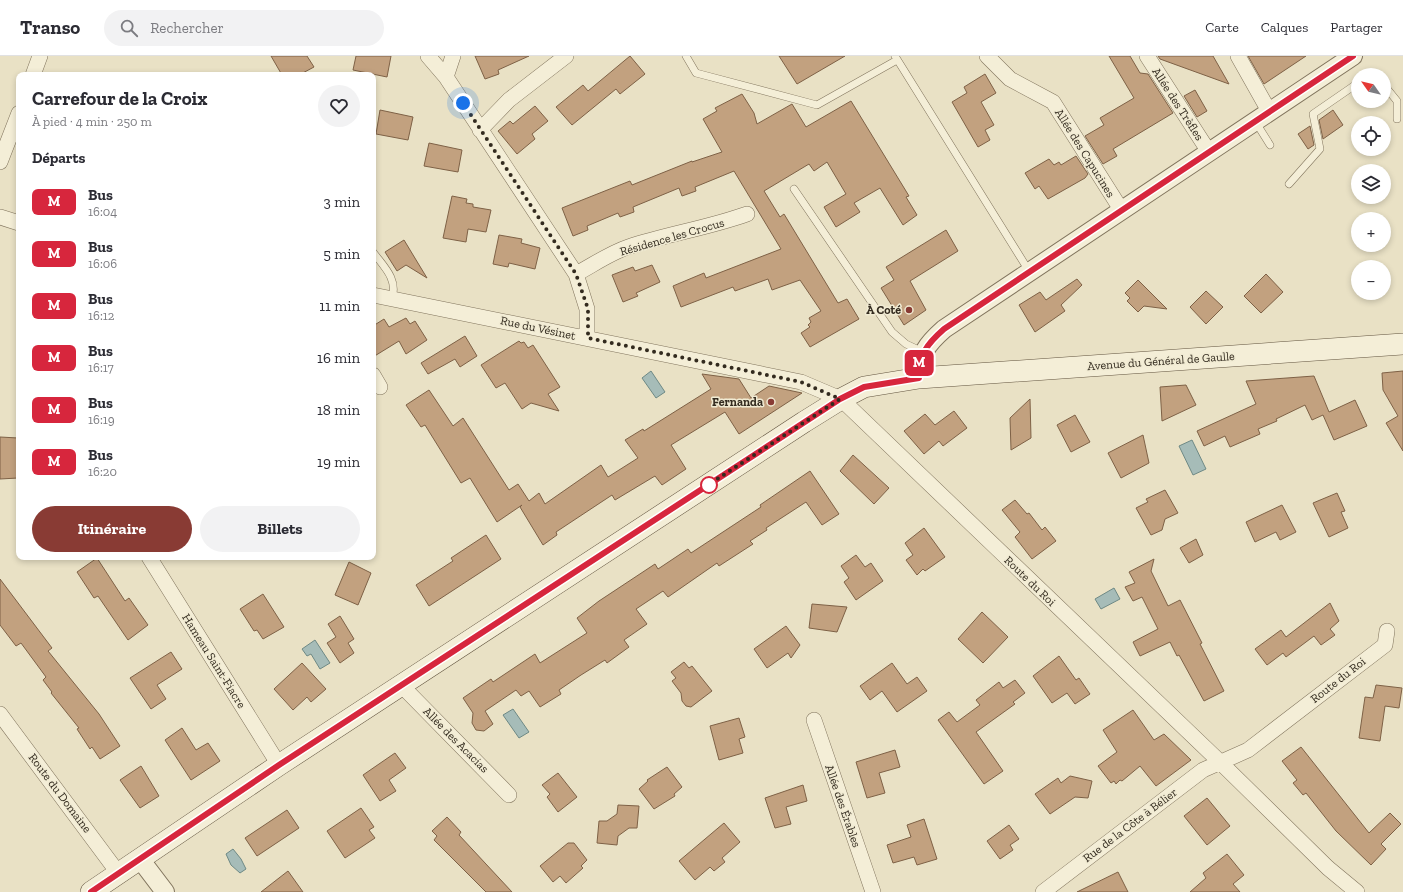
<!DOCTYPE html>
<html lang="fr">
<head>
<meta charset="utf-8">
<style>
  :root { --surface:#fff; --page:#f2f2f3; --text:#2b2b33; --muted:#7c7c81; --line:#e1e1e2; --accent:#893b34 }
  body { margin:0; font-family:"Zilla Slab",serif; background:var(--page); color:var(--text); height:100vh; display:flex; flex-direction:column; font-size:15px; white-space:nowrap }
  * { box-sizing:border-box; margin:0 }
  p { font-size:13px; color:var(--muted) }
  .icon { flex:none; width:22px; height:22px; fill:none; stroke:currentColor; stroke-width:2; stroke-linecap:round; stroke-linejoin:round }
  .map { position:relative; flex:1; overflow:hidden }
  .details { position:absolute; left:16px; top:16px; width:360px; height:488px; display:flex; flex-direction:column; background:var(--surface); border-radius:8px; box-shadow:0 2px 6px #0003 }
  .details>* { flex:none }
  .badge { padding:0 8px; border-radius:6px; font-size:14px; line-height:26px }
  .needle { width:26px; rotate:304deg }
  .fabs { position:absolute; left:1351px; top:12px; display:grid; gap:8px }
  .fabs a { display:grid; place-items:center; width:40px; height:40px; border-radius:50%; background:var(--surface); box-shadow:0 2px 6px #0003; font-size:20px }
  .you { position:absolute; width:20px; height:20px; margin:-10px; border:3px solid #fff; border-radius:50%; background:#1a73e8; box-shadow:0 0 0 6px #1a73e833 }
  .map>.badge { position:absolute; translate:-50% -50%; box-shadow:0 0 0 2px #fff }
  h2 { padding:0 16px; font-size:15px; line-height:36px }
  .round { display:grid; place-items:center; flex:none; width:42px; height:42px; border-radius:21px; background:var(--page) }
  .summary { display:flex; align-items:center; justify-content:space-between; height:68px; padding:0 16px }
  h1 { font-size:19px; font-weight:800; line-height:30px }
  .primary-button { display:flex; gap:8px; margin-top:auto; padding:8px 16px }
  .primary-button a { flex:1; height:46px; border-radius:24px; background:var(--accent); color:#fff; font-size:16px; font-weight:800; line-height:46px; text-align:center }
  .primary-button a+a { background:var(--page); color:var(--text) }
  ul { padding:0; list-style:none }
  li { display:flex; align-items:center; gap:12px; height:52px; padding:0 16px }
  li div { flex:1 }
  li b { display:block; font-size:15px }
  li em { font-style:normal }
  li .badge { min-width:44px; font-weight:700; text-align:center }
  header { display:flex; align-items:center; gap:24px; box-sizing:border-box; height:56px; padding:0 20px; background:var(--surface); border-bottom:1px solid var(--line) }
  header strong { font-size:19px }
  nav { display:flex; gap:22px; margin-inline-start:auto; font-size:14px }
  .search { width:280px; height:36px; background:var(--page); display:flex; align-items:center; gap:10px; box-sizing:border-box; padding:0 14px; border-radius:22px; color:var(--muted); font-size:15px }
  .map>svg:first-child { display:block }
  .water { fill:#a6bcb8; stroke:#6e8985 }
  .building { fill:#c2a17f; stroke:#7e6146 }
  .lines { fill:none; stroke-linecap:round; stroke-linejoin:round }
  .service-casing { stroke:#81745d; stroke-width:8 }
  .minor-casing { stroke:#81745d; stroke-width:16 }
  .tertiary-casing { stroke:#81745d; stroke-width:20 }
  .secondary-casing { stroke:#635540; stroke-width:22 }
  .service { stroke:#f4eed7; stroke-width:7 }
  .minor { stroke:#f4eed7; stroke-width:15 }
  .tertiary { stroke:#f4eed7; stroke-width:18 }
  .secondary { stroke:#f4eed7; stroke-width:21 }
  .line-casing { stroke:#fff; stroke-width:9 }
  .line { stroke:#d7263d; stroke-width:6 }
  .walk { stroke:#332b1f; stroke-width:4; stroke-dasharray:0 7.2 }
  .poi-dot { fill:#893b34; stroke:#f1ebd3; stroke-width:1.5 }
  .stop-dot { fill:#fff; stroke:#d7263d; stroke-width:2 }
  .labels { text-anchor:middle; stroke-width:3; stroke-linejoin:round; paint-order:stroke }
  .street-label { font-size:12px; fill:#332b1f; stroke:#f1ebd3 }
  .poi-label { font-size:12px; font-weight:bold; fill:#332b1f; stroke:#f1ebd3; text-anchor:end }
</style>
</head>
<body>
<header>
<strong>Transo</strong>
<div class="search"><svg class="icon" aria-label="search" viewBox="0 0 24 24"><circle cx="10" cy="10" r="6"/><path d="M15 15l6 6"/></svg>Rechercher</div>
<nav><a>Carte</a><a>Calques</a><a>Partager</a></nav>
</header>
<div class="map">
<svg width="1403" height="836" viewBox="0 0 1403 836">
  <rect width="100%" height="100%" fill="#e9e1c5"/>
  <path class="water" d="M651,315L665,336L656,342L642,322Z
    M1192,384L1206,413L1193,419L1179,390Z
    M1114,532L1120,543L1101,553L1095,543Z
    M315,584L330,607L320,613L311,598L307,600L302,593Z
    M513,653L529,676L519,682L503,659Z
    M233,793L241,803L246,813L240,817L231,809L226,798Z"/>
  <path class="building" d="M271,0H307L314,11L299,19H282Z
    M356,0H391L387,21L353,14Z
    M475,0H529L498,14L499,18L485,23Z
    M630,0L645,18L620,38L616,33L572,69L556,51L583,29L588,35Z
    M779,0H845L797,28Z
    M1109,0H1130L1140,17L1148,18L1173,57L1113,93L1117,100L1103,108L1085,80L1104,69L1100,62L1134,42Z
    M1158,0H1213L1229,28L1160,3Z
    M1248,0H1306L1264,28Z
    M985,18L996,37L981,46L994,69L985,74L990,84L978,91L952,46L967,37L964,31Z
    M1195,34L1207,55L1197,61L1184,40Z
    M742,38L754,57L757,68L792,48L806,71L851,45L909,140L906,141L917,159L903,169L880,132L854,147L860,156L836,171L824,151L846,138L827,106L814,115L809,108L764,135L780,161L784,158L838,247L847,243L859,263L810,291L801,277L810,271L808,269L811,266L809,262L821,255L800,224L772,234L768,223L735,235L733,231L681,251L673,230L704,217L706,222L781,193L734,115L695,131L696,135L682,140L679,132L633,151L634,156L620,161L618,157L587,170L588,174L573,180L562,152L630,125L632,129L692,105V106L722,96L703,63L717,55L715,52Z
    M535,50L548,65L532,78L535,83L517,98L498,75L510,65L513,68Z
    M380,54L413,61L408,84L376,78Z
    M1333,54L1343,69L1323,83L1319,64Z
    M1310,70L1314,89L1308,93L1298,78Z
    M429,87L462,94L458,116L424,110Z
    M1076,100L1088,118L1085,122L1048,143L1039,130L1035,133L1025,117L1049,103L1054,109L1059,106L1061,109Z
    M452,140L467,143L466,147L473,148V151L491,154L486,176L468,173L466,186L443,182Z
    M946,174L958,195L910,225L926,254L904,269L881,232L894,224L886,211Z
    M499,179L522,183L521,187L540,192L535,213L509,207L508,211L493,208Z
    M404,184L427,222L406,209L397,215L385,196Z
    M652,209L660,226L636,237L638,240L623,246L612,219L633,211L635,215Z
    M1266,218L1283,236L1261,257L1244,240Z
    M1077,223L1082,229L1061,249L1065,255L1035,276L1019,249L1040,236L1046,244Z
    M1138,224L1167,253L1144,250L1138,256L1127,245L1130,242L1125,237Z
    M1206,235L1223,251L1206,268L1190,251Z
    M406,262L410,268L415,265L427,284L406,298L399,285L373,301V270L384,263L389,271Z
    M465,280L477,300L460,311L455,303L428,318L421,307Z
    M519,285L521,287L524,286L528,292L533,289L560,331L548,338L559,355L531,347L522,353L505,327L496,332L481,309Z
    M1403,315V395L1386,367L1398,360L1383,334L1382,317Z
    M702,318L739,323L751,342L769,330L802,337L739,378L725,356L671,389L686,413L662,429L655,420L615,444L612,439L556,476L557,479L543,489L520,451L522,449L497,466L470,422L461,427L425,369L421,371L406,349L429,334L453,370L463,362L509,434L518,428L529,445L539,437L545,448L601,409L608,421L638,402L625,384L643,373L644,375L711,333Z
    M1314,320L1329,356L1355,344L1367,370L1334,384L1323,359L1312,364L1305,349L1276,363L1277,365L1258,373L1260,378L1230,391L1225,380L1204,390L1197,375L1256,348L1246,325Z
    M1186,329L1196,349L1162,365L1160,331Z
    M1030,343L1031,382L1011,394L1010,362Z
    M954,355L967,372L943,390L939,385L924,398L904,375L925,358L935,369Z
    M1075,359L1090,386L1071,396L1057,369Z
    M1143,379L1149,407L1121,422L1108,397Z
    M0,381L18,382V422L0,423Z
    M853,399L889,432L874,448L840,415Z
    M810,415L839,458L822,469L806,446L766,472L767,474L750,485L753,488L719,510L717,507L668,541L663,535L636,553L647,568L624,584L629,591L607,607L605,604L581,619L559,634L561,638L540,651L529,635L521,640L516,634L485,655L493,668L484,675L476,674L472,667L473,657L463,642L491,623L493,626L535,598L540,607L587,577L577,562L599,545L655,508L658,513L688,493L691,497L761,451L760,449Z
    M1165,434L1178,457L1165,463L1162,474L1151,479L1136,452L1148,446L1146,443Z
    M1337,437L1345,455L1341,456L1348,472L1329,481L1313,447Z
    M1015,444L1027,458L1029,457L1042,474L1045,471L1056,485L1032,503L1015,481L1020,476L1002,454Z
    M1282,449L1296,476L1280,484L1276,476L1255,486L1246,466Z
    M924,472L945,501L925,515L923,513L917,519L906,504L913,499L905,487Z
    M486,479L501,503L429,550L416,529L453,505L451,502Z
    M1196,483L1203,499L1189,507L1180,492Z
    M856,499L865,511L871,507L883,525L856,544L844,526L849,522L841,510Z
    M97,502L125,545L129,542L148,569L128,584L98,540L94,542L77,516Z
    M1154,503L1151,515L1168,550L1180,544L1202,587L1200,588L1224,635L1204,645L1179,599L1177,600L1170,586L1140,600L1133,586L1158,573L1142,541L1133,545L1125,531L1135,527L1129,516Z
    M349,506L371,517L358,549L335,539Z
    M0,523L52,592L48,595L99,658L120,690L100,703L92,691L90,693L77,673L79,672L51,637L52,636L43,624L46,621L21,587L16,590L0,569Z
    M263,538L284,571L263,583L257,574L254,575L240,553Z
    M1330,547L1339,565L1330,573L1335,579L1321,589L1314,580L1286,601L1283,597L1267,609L1255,593L1281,574L1286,581Z
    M812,548L847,551L837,576L809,572Z
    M982,556L1008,581L983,607L958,583Z
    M340,560L354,583L348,587L354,597L340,607L327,587L336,581L328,568Z
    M786,570L800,589L791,602L788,597L767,612L754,593Z
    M171,596L182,613L157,629L166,643L151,653L130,622Z
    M1059,600L1076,624L1079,622L1090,638L1075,648L1067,637L1052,647L1033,620Z
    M684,606L689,612L692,610L712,635L691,651L686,650L682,645L681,637L672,625L676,622L671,616Z
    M302,607L326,633L311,646L307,641L293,654L274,633Z
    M892,607L907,628L917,621L927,635L897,656L882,635L870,644L860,630Z
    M1015,624L1025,637L1013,646L1015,648L976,676L1003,715L984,728L938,664L949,656L957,666L980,649L976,644L999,626L1003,632Z
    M1376,629L1402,632L1399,652L1385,650L1380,685L1359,682L1365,641L1373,642Z
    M1133,654L1154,684L1164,678L1191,704L1156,730L1140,710L1122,725L1120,724L1116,728L1114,725L1111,727L1098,710L1117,696L1103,674Z
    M739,662L745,681L739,683L743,697L719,704L710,670Z
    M182,672L196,694L208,687L220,705L191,724L165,684Z
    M1301,691L1369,777L1390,757L1401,768L1381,788L1386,793L1371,809L1336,775L1306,737L1303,739L1293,727L1297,724L1282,705Z
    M895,694L900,711L879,717L885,737L867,742L856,706Z
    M395,697L406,712L389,724L396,735L380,745L363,719Z
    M141,710L159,740L140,752L120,724Z
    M667,711L682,731L674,738L675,740L654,753L639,733L648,725L647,724Z
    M558,717L577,741L558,756L547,741L550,738L542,729Z
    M1070,720L1092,725L1088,742L1075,741L1050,758L1035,738L1058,722L1061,727Z
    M803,729L807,745L786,751L791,768L775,772L765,742Z
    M1207,742L1230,770L1207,789L1184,760Z
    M618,749L639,750L637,772H629L618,780L617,789L597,787L599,765H607L617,758Z
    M361,752L374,771L369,774L375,782L345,802L327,775Z
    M287,754L299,772L257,800L245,782Z
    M447,761L461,776L459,779L512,836H486L434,784L437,780L432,775Z
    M924,763L937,803L917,809L914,801L893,807L887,789L911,781L907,769Z
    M724,767L740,786L722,802L725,806L714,815L710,811L695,824L679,805Z
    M1009,769L1019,783L1010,789L1013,794L1000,803L987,785Z
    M568,787H574L587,804L581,810L583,812L566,827L560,820L553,826L540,810Z
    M1227,798L1244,819L1233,828L1240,836H1190L1206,822L1203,817Z
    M288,815L303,836H261Z
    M1118,816L1128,836H1077Z"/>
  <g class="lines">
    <g class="service-casing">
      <path id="service" d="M686,0L696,17L817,49L897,4
        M895,0L1029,215
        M1370,19H1373
        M1384,29L1397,45V63
        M1255,65L1270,89
        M1289,128L1320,93L1313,58L1358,27
        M794,133L892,276L906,288L923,296
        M373,196C384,211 398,223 392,242"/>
    </g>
    <g class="minor-casing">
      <path id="minor" d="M428,0L446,21L576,218L587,253V282
        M987,0L1010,23L1053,46L1122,155
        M1147,0L1209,96
        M1238,0L1269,55
        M33,19L40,0
        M446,21L453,0
        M480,74L509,44L566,0
        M0,106L19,57
        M0,161L19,167
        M576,218C593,209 610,197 628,191C667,178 708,172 747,158
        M373,239L801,326L841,343L1220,706L1328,812L1357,836
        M373,319L380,331
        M149,501L279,709
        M402,630L509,739
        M0,658L119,818
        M814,664L873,836
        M1043,836L1203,714L1248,694L1385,589L1387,575"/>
    </g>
    <g class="tertiary-casing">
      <path id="tertiary" d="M919,322C919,298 927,288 944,273L1353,0
        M140,803L165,836"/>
    </g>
    <g class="secondary-casing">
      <path id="secondary" d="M91,836L279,709L804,366L841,343L864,331L919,322L1403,288"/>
    </g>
    <use href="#service" class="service"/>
    <use href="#minor" class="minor"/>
    <use href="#tertiary" class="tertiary"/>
    <use href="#secondary" class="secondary"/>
  </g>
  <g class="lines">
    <g class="line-casing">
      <path id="line" d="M91,836L279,709L840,343L864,331L919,322C919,298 927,288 944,273L1353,0"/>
    </g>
    <use href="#line" class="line"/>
    <path class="walk" d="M463,47L576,218L588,253V282L801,326L840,343L705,431L709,429"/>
  </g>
  <g class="poi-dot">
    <circle cx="909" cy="254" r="4"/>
    <circle cx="771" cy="346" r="4"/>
  </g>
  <circle class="stop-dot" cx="709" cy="429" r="8"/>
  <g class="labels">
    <g class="street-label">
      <text transform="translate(1178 48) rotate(57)" y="4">Allée des Trèfles</text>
      <text transform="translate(1085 97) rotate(58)" y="4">Allée des Capucines</text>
      <text transform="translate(672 181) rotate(-16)" y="4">Résidence les Crocus</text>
      <text transform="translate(538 272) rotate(12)" y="4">Rue du Vésinet</text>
      <text transform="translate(1161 305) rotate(-4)" y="4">Avenue du Général de Gaulle</text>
      <text transform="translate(1030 525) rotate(44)" y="4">Route du Roi</text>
      <text transform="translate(214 605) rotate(58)" y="4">Hameau Saint-Fiacre</text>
      <text transform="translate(1338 624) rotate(-38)" y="4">Route du Roi</text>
      <text transform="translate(456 684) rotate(45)" y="4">Allée des Acacias</text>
      <text transform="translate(60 737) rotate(53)" y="4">Route du Domaine</text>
      <text transform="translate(843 750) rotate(71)" y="4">Allée des Érables</text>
      <text transform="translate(1130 769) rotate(-37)" y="4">Rue de la Côte à Bélier</text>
    </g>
    <g class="poi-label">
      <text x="901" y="258">À Coté</text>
      <text x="763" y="350">Fernanda</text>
    </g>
  </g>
</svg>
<div class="fabs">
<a><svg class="needle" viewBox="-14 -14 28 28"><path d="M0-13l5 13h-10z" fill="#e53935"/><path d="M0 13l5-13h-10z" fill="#7c7c81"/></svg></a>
<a><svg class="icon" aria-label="locate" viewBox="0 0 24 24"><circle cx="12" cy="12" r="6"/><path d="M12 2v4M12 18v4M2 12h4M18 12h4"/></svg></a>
<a><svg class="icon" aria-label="layers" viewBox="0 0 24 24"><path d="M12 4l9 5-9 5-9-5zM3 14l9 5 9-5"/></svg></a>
<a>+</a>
<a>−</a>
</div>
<div class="you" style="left:463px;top:47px"></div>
<b class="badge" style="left:919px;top:307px;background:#d7263d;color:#fff">M</b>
<section class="details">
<div class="summary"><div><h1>Carrefour de la Croix</h1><p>À pied · 4 min · 250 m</p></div><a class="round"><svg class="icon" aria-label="heart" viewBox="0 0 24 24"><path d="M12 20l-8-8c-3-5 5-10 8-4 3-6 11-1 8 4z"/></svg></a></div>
<h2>Départs</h2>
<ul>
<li><span class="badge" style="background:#d7263d;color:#fff">M</span><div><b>Bus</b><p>16:04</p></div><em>3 min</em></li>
<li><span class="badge" style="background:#d7263d;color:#fff">M</span><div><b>Bus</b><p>16:06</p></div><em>5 min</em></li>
<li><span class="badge" style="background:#d7263d;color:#fff">M</span><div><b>Bus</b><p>16:12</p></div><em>11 min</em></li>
<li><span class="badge" style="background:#d7263d;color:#fff">M</span><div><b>Bus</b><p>16:17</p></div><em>16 min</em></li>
<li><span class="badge" style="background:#d7263d;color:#fff">M</span><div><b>Bus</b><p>16:19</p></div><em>18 min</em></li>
<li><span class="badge" style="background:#d7263d;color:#fff">M</span><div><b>Bus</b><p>16:20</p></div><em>19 min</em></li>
</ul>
<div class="primary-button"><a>Itinéraire</a><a>Billets</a></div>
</section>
</div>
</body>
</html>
